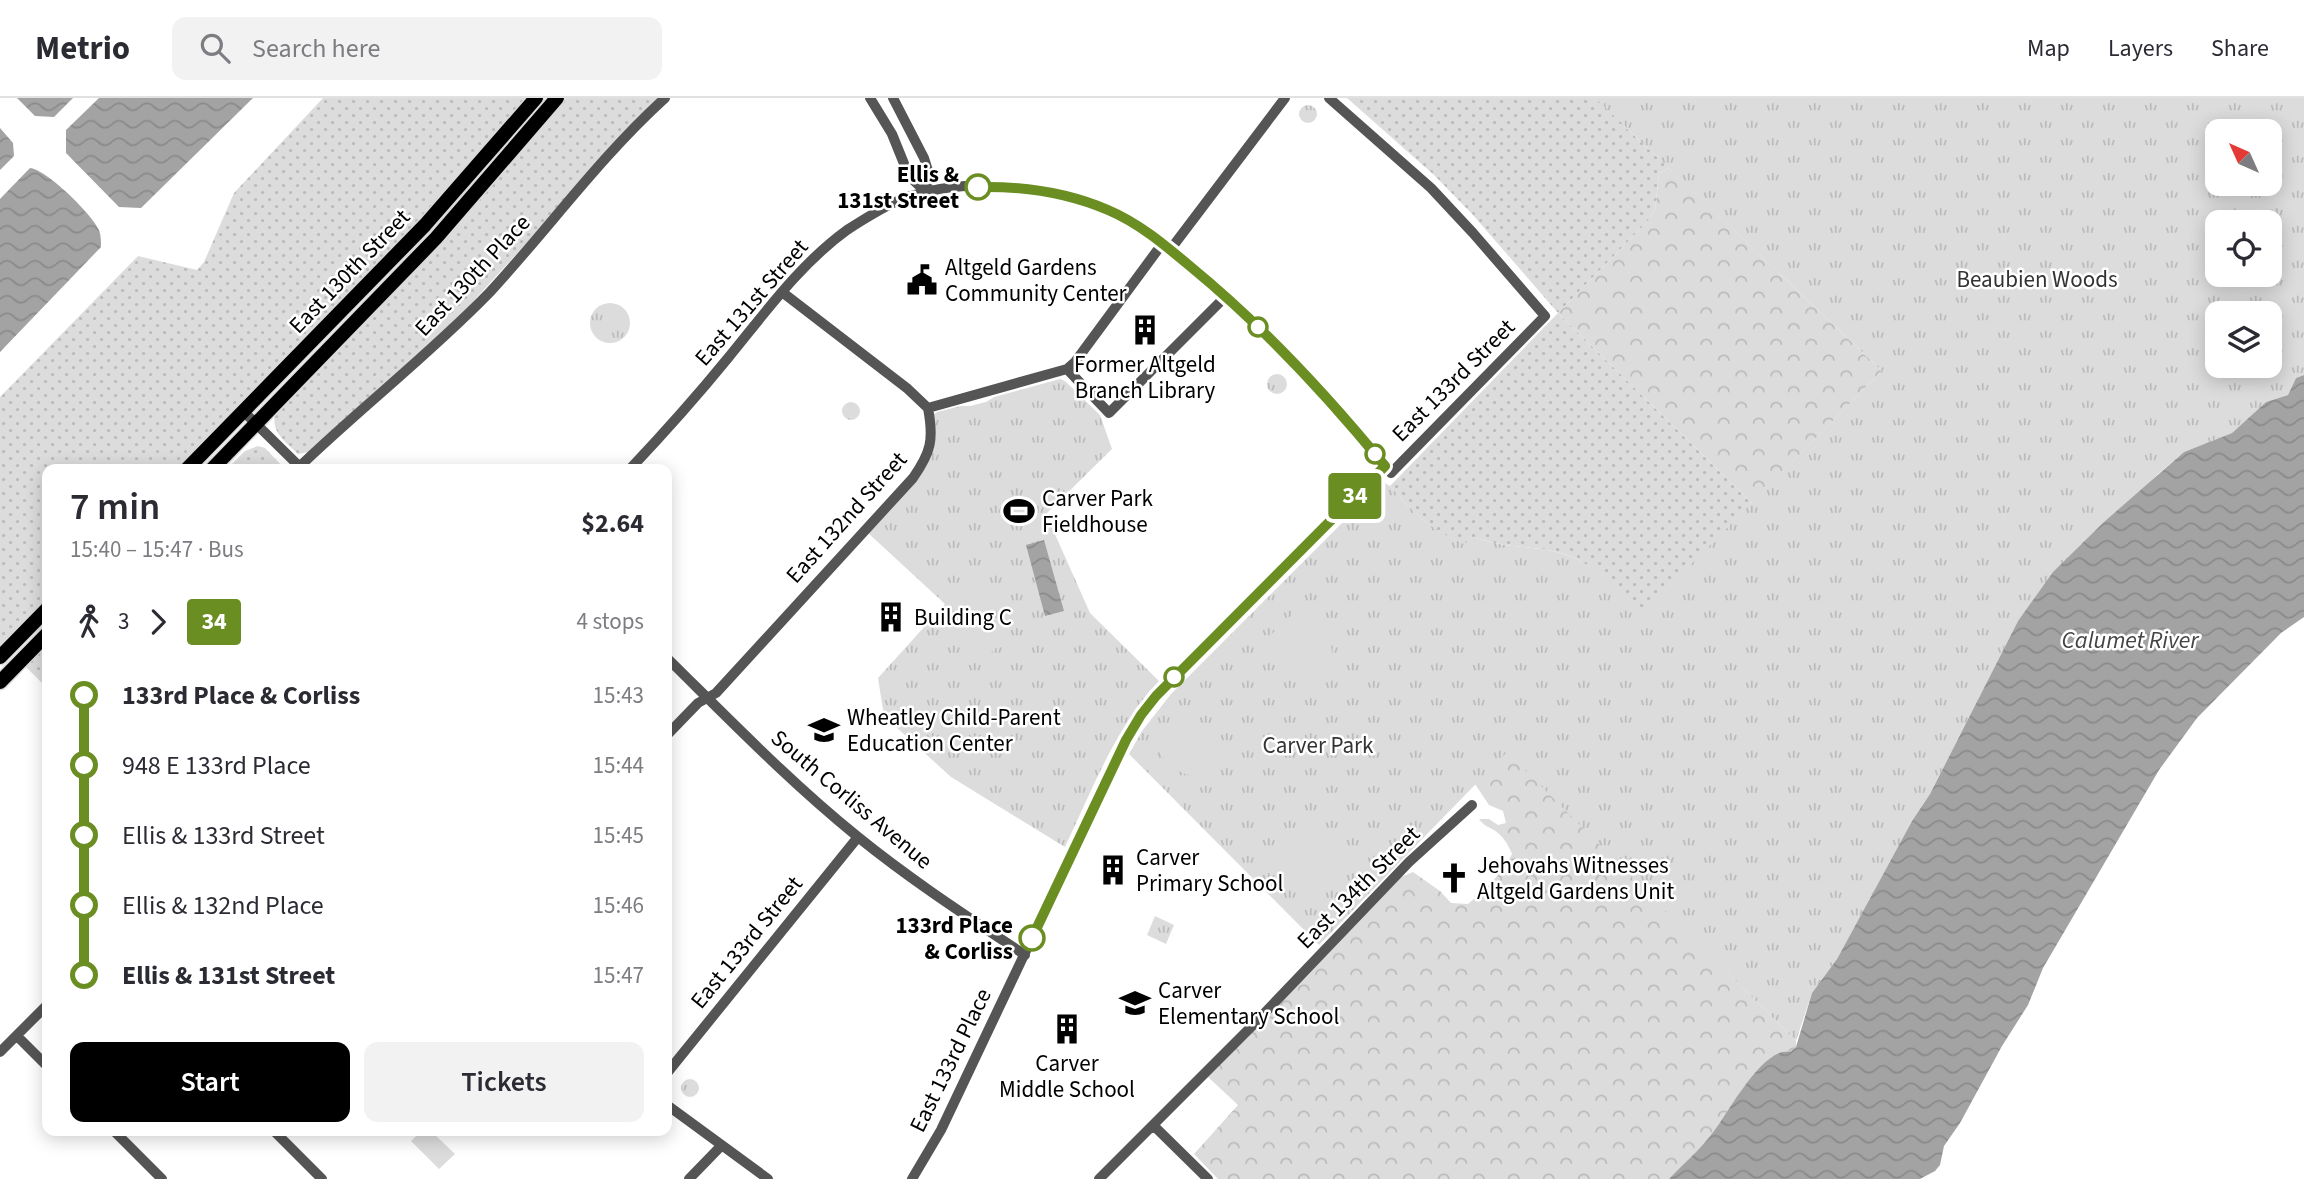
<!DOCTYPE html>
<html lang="en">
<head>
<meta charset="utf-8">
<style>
  :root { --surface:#fff; --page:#f2f2f3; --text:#2b2b33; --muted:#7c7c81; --line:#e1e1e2; --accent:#000 }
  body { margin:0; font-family:"Source Sans 3",sans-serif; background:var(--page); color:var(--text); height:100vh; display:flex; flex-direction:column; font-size:26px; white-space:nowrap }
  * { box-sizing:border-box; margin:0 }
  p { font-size:23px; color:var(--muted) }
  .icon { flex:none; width:38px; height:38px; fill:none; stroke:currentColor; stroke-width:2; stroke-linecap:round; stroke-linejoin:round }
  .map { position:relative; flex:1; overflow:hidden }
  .details { position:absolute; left:42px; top:366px; width:630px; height:672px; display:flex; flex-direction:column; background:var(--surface); border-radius:14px; box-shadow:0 4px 18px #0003 }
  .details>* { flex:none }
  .badge { padding:0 14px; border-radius:5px; font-size:24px; line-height:46px }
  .needle { width:46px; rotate:315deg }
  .controls { position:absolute; left:2205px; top:21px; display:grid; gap:14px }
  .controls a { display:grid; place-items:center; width:77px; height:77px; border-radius:14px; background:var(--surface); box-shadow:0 4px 18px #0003; font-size:35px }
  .map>.badge { position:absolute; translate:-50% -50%; box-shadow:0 0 0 4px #fff }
  .legs { display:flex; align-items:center; gap:10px; height:77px; padding:0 28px; font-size:23px }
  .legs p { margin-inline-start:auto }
  .overview { display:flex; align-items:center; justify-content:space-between; height:119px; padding:0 28px }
  h1 { font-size:38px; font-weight:600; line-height:52px }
  .primary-button { display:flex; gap:14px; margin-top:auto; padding:14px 28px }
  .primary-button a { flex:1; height:80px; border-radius:14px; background:var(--accent); color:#fff; font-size:28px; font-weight:600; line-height:80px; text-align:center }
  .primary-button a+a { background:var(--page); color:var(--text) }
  ul { padding:0 28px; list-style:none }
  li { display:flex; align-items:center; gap:24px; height:70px; font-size:26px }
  li i { display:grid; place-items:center; width:10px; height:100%; margin:0 9px; background:currentColor }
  li i::after { content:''; width:18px; height:18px; margin:-9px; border:5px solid; border-radius:50%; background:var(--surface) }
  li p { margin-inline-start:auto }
  li:first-child i { background:linear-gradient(#0000 50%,currentColor 0) }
  li:last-child i { background:linear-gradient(currentColor 50%,#0000 0) }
  header { display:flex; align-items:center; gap:42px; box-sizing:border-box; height:98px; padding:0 35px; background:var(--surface); border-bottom:2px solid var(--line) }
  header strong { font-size:33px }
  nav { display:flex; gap:38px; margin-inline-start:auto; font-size:24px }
  .search { width:490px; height:63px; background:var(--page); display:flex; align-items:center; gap:18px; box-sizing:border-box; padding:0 24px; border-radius:14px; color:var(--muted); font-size:26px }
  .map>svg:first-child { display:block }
  .grass { fill:url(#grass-dots) }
  .forest { fill:url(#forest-crowns) }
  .park { fill:url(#park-tufts); fill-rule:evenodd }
  .pitch { fill:#dcdcdc }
  .water { fill:url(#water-waves) }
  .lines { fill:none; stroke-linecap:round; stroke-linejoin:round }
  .major-casing { stroke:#dbdbdb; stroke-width:17 }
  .minor { stroke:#555; stroke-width:10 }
  .major { stroke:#000; stroke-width:14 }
  .line-1-casing { stroke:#fff; stroke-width:16 }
  .line-1 { stroke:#6b8e23; stroke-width:10 }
  .stop-1-dot { fill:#fff; stroke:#6b8e23; stroke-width:3.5 }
  .labels { text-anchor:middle; stroke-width:5; stroke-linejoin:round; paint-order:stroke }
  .stop-label { font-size:23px; font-weight:bold; fill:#000; stroke:#fff; text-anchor:end }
  .poi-label { font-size:23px; fill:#000; stroke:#fff; text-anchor:start }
  .street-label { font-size:23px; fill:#000; stroke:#fff }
  .park-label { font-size:23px; fill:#333; stroke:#fff }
  .water-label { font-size:24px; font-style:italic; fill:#444; stroke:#fff }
</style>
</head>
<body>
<header>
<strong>Metrio</strong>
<div class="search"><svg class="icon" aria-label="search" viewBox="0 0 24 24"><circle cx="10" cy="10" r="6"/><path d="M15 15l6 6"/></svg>Search here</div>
<nav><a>Map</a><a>Layers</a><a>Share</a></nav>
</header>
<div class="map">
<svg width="2304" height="1081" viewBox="0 0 2304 1081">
  <defs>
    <pattern id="grass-dots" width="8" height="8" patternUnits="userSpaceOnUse" patternTransform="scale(1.75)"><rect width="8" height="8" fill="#dcdcdc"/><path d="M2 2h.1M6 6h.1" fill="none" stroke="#bbb" stroke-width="1.8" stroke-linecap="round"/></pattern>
    <pattern id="forest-crowns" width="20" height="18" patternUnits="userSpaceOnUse" patternTransform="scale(1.75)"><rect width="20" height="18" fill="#dcdcdc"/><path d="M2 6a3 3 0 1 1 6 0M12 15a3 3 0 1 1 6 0" fill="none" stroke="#bbb"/></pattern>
    <pattern id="park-tufts" width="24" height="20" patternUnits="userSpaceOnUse" patternTransform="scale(1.75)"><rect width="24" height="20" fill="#dcdcdc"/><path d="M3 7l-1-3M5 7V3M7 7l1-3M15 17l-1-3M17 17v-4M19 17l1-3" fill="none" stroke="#bbb"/></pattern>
    <pattern id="water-waves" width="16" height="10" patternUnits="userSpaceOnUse" patternTransform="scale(1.75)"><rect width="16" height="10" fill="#a3a3a3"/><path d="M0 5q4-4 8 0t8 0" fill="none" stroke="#8b8b8b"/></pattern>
  </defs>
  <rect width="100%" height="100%" fill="#fff"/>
  <path class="grass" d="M323,0H528L402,142L177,371H47V502L0,547V299L138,158L197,172L204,164L234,95Z
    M566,0H659L467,210L432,245L308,354L298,356C286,344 271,335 275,316L413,174Z
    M1347,0H1624V28L1669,70L1659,75L1655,112L1648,123L1558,215L1752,405L1642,517C1621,497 1601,473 1574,460C1553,450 1528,450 1504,447C1494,445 1483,442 1472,439L1465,447C1428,430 1416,417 1390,388L1558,215L1473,117L1434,77Z
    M258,348L265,350L285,371H227L245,353Z
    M47,544V590L24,567Z"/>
  <path class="forest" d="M1669,70L1882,273L1752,405L1558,215L1648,123L1655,112L1659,75Z
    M1507,653L1796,943V949L1790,954C1763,948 1728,1015 1714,1033C1701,1051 1684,1065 1669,1081H1218L1194,1056L1238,1007L1208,979L1401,779L1413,774L1440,793L1451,805L1468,806C1486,791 1501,777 1512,756C1508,746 1503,738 1494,732C1487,728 1484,728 1479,721H1489L1498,727L1506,725L1503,713L1489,707L1475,686Z"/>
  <path class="park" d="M1595,0H2304V277L2296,280L2288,297L2266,304L2232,335L2184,354L2158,376L2018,523L1930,696L1912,723L1837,861L1812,895L1796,943L1507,654L1319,847L1129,656L1142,633L1171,596L1380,387L1385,385L1390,388C1416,417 1428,430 1464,446L1472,439C1483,442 1493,445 1504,447C1528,450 1552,450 1574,460C1601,472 1621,496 1642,516L1882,273ZM2217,33H2270V86H2217ZM2217,124H2270V177H2217ZM2217,215H2270V268H2217Z
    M1299 16a9 9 0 1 1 18 0a9 9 0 1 1-18 0Z
    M590 225a20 20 0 1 1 40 0a20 20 0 1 1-40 0Z
    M1267 286a10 10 0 1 1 20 0a10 10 0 1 1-20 0Z
    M1060,281L1065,283L1100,317L1112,351L1046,416L1090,515L1159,583C1115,630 1092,692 1065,749L951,679L884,618L878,580L945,506L867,434L915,381L933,317L937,314L961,308H970L986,304L994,299Z
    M842 313a9 9 0 1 1 18 0a9 9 0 1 1-18 0Z
    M1155,818L1174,827L1166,846L1147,837Z
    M681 990a9 9 0 1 1 18 0a9 9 0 1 1-18 0Z"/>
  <path class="pitch" d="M973,478L1001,506L983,524L955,496Z
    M1294,510H1305L1306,516C1313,524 1326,535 1330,545C1343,579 1287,591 1273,563C1269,557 1266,550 1268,543C1271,533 1287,522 1294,515Z
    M971,519L999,547L981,565L953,537Z
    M1190,629C1204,631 1211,638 1215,651C1205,689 1181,681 1161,657V650L1180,632Z
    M1300,736C1305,736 1312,736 1317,737C1332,740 1343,759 1339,774C1335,784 1323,792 1315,799V806H1306L1304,799L1276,770C1276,752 1283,743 1300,736Z
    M421,1033H431L455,1056L439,1071L411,1043Z"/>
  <path class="water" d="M17,0H73L54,19L35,18Z
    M99,0H253L141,110L119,109L66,55V32Z
    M0,30L13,45L14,58L0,72Z
    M30,70C47,72 92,116 99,132C101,137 101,144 101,149L0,254V101Z
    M2304,277V519L2281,535L2197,620L2159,672L2043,870L2028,907L2002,948L1960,1025L1944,1048L1940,1067L1935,1073L1920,1081H1669C1684,1065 1701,1051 1714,1033C1728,1015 1763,948 1790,954L1796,949L1812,895L1837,861L1912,723L1930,696L2018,523L2053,474L2104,424L2184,354L2232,335L2266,304L2288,297L2296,280Z
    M1044,442L1064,513L1045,518L1026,447Z"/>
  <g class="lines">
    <g class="major-casing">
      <path id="major" d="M187,371L425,127L536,0
        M212,371L436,140L557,0
        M0,559L47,511
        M0,584L47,536"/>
    </g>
    <path class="minor" d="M870,0L892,36L909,78L926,94
      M893,0L924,60L929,76L926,94
      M1170,152L1285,0
      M782,194L908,291L928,310
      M1067,271L1109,315L1226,198
      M244,314L302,371
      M297,371C360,310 429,257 490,194C549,130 600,59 665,0
      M630,371C664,335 697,298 728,260C765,215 800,166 847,132C864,121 883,109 902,101C962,78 1052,86 1110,112C1142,127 1169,151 1196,173C1268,233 1332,302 1391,375L1545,218L1473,135L1431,90L1329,0
      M667,560C729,621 790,684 858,739C911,782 968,819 1025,857
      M667,637L698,605L716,595L913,380C931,354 934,342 928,310L1067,271L1075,264L1162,146
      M17,938L47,968
      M0,954L47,907
      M667,975L858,739
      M667,1007L768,1081
      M1153,1027L1208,1081
      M113,1032L162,1081
      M273,1032L322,1081
      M689,1081L721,1048
      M912,1081L941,1032L1126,642L1156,598L1385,367
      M1099,1081L1255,925L1409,764L1472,707"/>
    <use href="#major" class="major"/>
  </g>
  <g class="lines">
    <g class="line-1-casing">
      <path id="line-1" d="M978,89C1023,88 1066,94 1108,112C1139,125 1166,148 1191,169C1263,228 1326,296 1385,368L1156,598L1141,617L1126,642L1032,840"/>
    </g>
    <use href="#line-1" class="line-1"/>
  </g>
  <defs>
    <g id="civic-bare" transform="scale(2.415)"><path d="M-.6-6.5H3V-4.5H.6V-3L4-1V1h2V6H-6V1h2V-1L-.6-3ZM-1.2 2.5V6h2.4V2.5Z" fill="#000" stroke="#fff" stroke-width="2.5" paint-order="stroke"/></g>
    <g id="building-bare" transform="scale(2.415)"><path d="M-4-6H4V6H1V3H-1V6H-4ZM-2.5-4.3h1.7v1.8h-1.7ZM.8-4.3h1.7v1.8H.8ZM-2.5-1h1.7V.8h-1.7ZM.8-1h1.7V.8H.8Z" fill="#000" stroke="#fff" stroke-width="2.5" paint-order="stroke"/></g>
    <g id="stadium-bare" transform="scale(2.415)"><path d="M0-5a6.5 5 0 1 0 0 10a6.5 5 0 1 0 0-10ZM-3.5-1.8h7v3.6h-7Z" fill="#000" stroke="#fff" stroke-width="2.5" paint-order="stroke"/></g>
    <g id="school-bare" transform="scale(2.415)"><path d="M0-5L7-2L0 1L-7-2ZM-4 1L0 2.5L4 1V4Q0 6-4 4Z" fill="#000" stroke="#fff" stroke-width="2.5" paint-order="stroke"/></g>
    <g id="church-bare" transform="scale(2.415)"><path d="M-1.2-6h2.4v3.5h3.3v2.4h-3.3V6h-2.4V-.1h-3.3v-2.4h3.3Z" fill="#000" stroke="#fff" stroke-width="2.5" paint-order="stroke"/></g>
  </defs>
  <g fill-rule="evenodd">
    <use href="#civic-bare" x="922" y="182"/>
    <use href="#building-bare" x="1145" y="232"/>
    <use href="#stadium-bare" x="1019" y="413"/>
    <use href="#building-bare" x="891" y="519"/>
    <use href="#school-bare" x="824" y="632"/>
    <use href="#building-bare" x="1113" y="772"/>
    <use href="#church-bare" x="1454" y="780"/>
    <use href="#school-bare" x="1135" y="905"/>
    <use href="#building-bare" x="1067" y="931"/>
  </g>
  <g class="stop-1-dot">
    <circle cx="978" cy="89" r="12"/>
    <circle cx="1258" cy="229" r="9"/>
    <circle cx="1375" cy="356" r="9"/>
    <circle cx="1174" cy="579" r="9"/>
    <circle cx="1032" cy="840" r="12"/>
  </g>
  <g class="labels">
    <g class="stop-label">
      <text x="959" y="84">Ellis &amp;<tspan x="959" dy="26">131st Street</tspan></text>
      <text x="1013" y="835">133rd Place<tspan x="1013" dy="26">&amp; Corliss</tspan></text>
    </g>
    <g class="poi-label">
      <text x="945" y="177">Altgeld Gardens<tspan x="945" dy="26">Community Center</tspan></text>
      <text x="1145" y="274" text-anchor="middle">Former Altgeld<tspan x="1145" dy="26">Branch Library</tspan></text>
      <text x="1042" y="408">Carver Park<tspan x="1042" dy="26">Fieldhouse</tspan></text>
      <text x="914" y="527">Building C</text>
      <text x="847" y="627">Wheatley Child-Parent<tspan x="847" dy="26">Education Center</tspan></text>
      <text x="1136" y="767">Carver<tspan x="1136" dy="26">Primary School</tspan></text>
      <text x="1477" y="775">Jehovahs Witnesses<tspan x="1477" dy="26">Altgeld Gardens Unit</tspan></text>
      <text x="1158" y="900">Carver<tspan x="1158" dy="26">Elementary School</tspan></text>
      <text x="1067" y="973" text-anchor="middle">Carver<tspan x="1067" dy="26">Middle School</tspan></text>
    </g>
    <g class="street-label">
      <text transform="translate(349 173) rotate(-46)" y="8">East 130th Street</text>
      <text transform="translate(472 177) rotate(-47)" y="8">East 130th Place</text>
      <text transform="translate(751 204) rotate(-49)" y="8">East 131st Street</text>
      <text transform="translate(1453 282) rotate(-45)" y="8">East 133rd Street</text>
      <text transform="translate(846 419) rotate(-48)" y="8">East 132nd Street</text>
      <text transform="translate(852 701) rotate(40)" y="8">South Corliss Avenue</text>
      <text transform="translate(1358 789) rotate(-45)" y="8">East 134th Street</text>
      <text transform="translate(746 844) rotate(-51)" y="8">East 133rd Street</text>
      <text transform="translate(950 962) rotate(-64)" y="8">East 133rd Place</text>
    </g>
    <g class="park-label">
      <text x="2037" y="189">Beaubien Woods</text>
      <text x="1318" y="655">Carver Park</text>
    </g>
    <g class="water-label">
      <text x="2130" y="550">Calumet River</text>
    </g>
  </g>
</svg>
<div class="controls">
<a><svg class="needle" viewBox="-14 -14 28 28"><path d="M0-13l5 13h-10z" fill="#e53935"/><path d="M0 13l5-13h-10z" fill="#7c7c81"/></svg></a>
<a><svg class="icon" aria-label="locate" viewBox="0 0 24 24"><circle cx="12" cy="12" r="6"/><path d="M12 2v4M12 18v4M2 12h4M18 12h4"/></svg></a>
<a><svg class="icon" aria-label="layers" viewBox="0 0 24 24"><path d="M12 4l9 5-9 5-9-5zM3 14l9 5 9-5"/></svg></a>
</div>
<b class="badge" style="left:1355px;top:398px;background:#6b8e23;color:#fff">34</b>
<section class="details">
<div class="overview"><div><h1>7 min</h1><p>15:40 – 15:47 · Bus</p></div><b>$2.64</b></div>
<div class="legs"><svg class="icon" aria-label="walk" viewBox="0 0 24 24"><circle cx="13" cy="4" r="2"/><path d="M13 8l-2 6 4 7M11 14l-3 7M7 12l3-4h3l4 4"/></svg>3<svg class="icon" aria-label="forward" viewBox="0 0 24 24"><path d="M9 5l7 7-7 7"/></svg><b class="badge" style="background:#6b8e23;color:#fff">34</b><p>4 stops</p></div>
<ul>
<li><i style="color:#6b8e23"></i><b>133rd Place &amp; Corliss</b><p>15:43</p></li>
<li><i style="color:#6b8e23"></i><span>948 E 133rd Place</span><p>15:44</p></li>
<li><i style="color:#6b8e23"></i><span>Ellis &amp; 133rd Street</span><p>15:45</p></li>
<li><i style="color:#6b8e23"></i><span>Ellis &amp; 132nd Place</span><p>15:46</p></li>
<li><i style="color:#6b8e23"></i><b>Ellis &amp; 131st Street</b><p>15:47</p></li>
</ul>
<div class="primary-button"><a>Start</a><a>Tickets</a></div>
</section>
</div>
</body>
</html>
